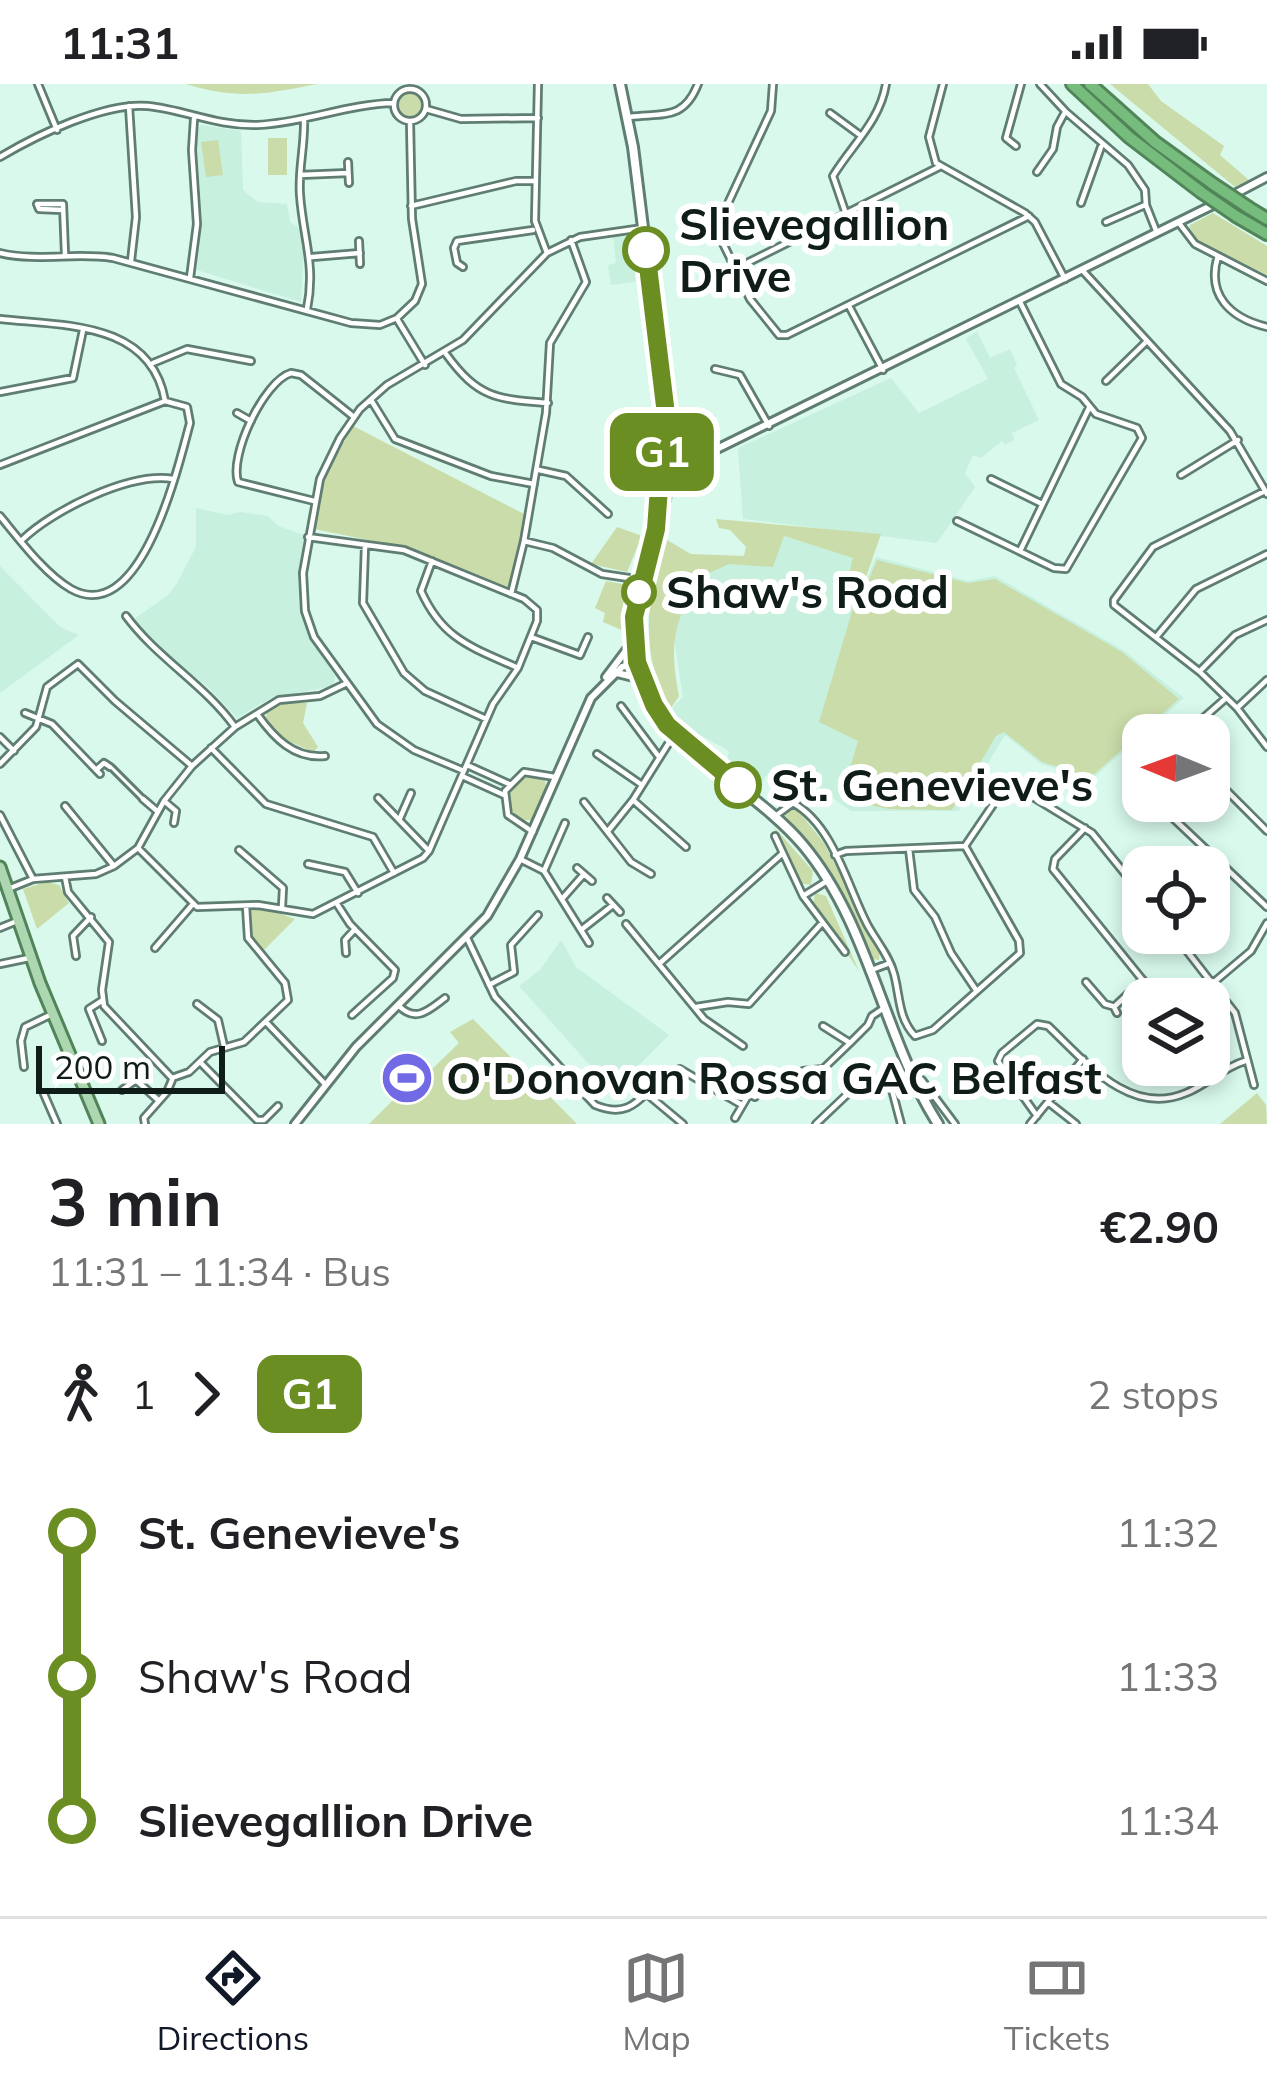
<!DOCTYPE html>
<html lang="en">
<head>
<meta charset="utf-8">
<style>
  :root { --surface:#fff; --page:#f6f6f6; --text:#202124; --muted:#757577; --line:#e0e0e0; --accent:#111827 }
  body { margin:0; font-family:Mulish,sans-serif; background:var(--page); color:var(--text); height:100vh; display:flex; flex-direction:column; font-size:45px; white-space:nowrap }
  * { box-sizing:border-box; margin:0 }
  p { font-size:39px; color:var(--muted) }
  .icon { flex:none; width:66px; height:66px; fill:none; stroke:currentColor; stroke-width:2; stroke-linecap:round; stroke-linejoin:round }
  .map { position:relative; height:1040px; overflow:hidden }
  .panel { display:flex; flex-direction:column; background:var(--surface); flex:1 }
  .panel>* { flex:none }
  .badge { padding:0 24px; border-radius:18px; font-size:42px; line-height:78px }
  .needle { width:78px; rotate:271deg }
  .fabs { position:absolute; left:1122px; top:630px; display:grid; gap:24px }
  .fabs a { display:grid; place-items:center; width:108px; height:108px; border-radius:24px; background:var(--surface); box-shadow:0 6px 18px #0003; font-size:60px }
  .scale { position:absolute; left:36px; bottom:30px; width:189px; box-sizing:border-box; padding-left:12px; border:6px solid #101c18; border-top:0; font-size:33px; line-height:42px; white-space:nowrap; color:#101c18; -webkit-text-stroke:9px #fff; paint-order:stroke }
  .map>.badge { position:absolute; translate:-50% -50%; box-shadow:0 0 0 6px #fff }
  .legs { display:flex; align-items:center; gap:18px; height:132px; padding:0 48px; font-size:39px }
  .legs p { margin-inline-start:auto }
  .overview { display:flex; align-items:center; justify-content:space-between; height:204px; padding:0 48px }
  h1 { font-size:66px; font-weight:700; line-height:90px }
  ul { padding:0 48px; list-style:none }
  li { display:flex; align-items:center; gap:42px; height:144px; font-size:45px }
  li i { display:grid; place-items:center; width:18px; height:100%; margin:0 15px; background:currentColor }
  li i::after { content:''; width:30px; height:30px; margin:-15px; border:9px solid; border-radius:50%; background:var(--surface) }
  li p { margin-inline-start:auto }
  li:first-child i { background:linear-gradient(#0000 50%,currentColor 0) }
  li:last-child i { background:linear-gradient(currentColor 50%,#0000 0) }
  .status { display:flex; justify-content:space-between; align-items:center; height:84px; padding:0 60px; background:var(--surface); direction:ltr }
  .status svg { height:33px; fill:currentColor }
  .tabs { display:flex; justify-content:space-around; align-items:center; height:168px; border-top:3px solid var(--line); background:var(--surface); font-size:33px; color:var(--muted) }
  .tabs a { display:grid; justify-items:center; gap:6px }
  .tabs .on { color:var(--accent) }
  .map>svg:first-child { display:block }
  .built { fill:#c7f0df }
  .green { fill:#cadca9 }
  .lines { fill:none; stroke-linecap:round; stroke-linejoin:round }
  .pedestrian-casing { stroke:#607d72; stroke-width:9 }
  .minor-casing { stroke:#607d72; stroke-width:10 }
  .tertiary-casing { stroke:#607d72; stroke-width:12 }
  .secondary-casing { stroke:#607d72; stroke-width:14 }
  .primary-casing { stroke:#528459; stroke-width:15 }
  .motorway-casing { stroke:#528459; stroke-width:16 }
  .pedestrian { stroke:#fff; stroke-width:3 }
  .minor { stroke:#fff; stroke-width:4.5 }
  .tertiary { stroke:#fff; stroke-width:6 }
  .secondary { stroke:#fff; stroke-width:8 }
  .primary { stroke:#add7b0; stroke-width:9 }
  .motorway { stroke:#76bc7c; stroke-width:10 }
  .motorway-bridge-casing { stroke:#528459; stroke-width:16; stroke-linecap:butt }
  .motorway-bridge { stroke:#76bc7c; stroke-width:10 }
  .line-1-casing { stroke:#fff; stroke-width:27 }
  .line-1 { stroke:#6b8e23; stroke-width:18 }
  .stop-1-dot { fill:#fff; stroke:#6b8e23; stroke-width:6 }
  .labels { text-anchor:middle; stroke-width:12; stroke-linejoin:round; paint-order:stroke }
  .stop-label { font-size:45px; font-weight:bold; fill:#101c18; stroke:#fff; text-anchor:start }
  .poi-label { font-size:45px; font-weight:bold; fill:#101c18; stroke:#fff; text-anchor:start }
</style>
</head>
<body>
<div class="status"><b>11:31</b><svg viewBox="0 0 49 12"><path d="M0 12V9h3v3zM5 12V6h3v6zM10 12V3h3v9zM15 12V0h3v12zM26 1h20v11H26zM47 4h2v5h-2z"/></svg></div>
<div class="map">
<svg width="1267" height="1040" viewBox="0 0 1267 1040">
  <rect width="100%" height="100%" fill="#d8f9ec"/>
  <path class="built" d="M201,41L241,47L243,106L258,118L287,120L290,138L299,144L304,165L301,218L197,186L202,135L197,68V46Z
    M633,152L641,197L611,201L608,181L616,179L613,153Z
    M977,247L990,274L1010,265L1017,282L1014,284L1039,336L1012,349L1014,356L1005,361L1002,357L981,374L973,371L965,389L975,403L937,459L743,435L738,364L891,294L919,329L988,295L966,255Z
    M716,331L711,342L716,352L708,356L712,363L692,373L682,371L679,335Z
    M196,424L227,431L240,428L268,432L278,442L304,451L298,496L300,524L310,555L335,592L333,602L271,614L237,634L208,603L147,554L134,535L167,512L176,501L196,463Z
    M783,452L854,474L845,505L854,506L865,499L876,473L968,497L995,492L1123,566L1184,614L1092,695L1041,680L1005,651L959,727H851L813,700L768,689L756,708L727,677L729,667L693,647L669,627L683,613L673,548L683,511L697,489L732,478L773,483Z
    M0,482L60,543L79,551L0,609Z
    M561,856L576,883L669,951L613,1007L519,902L540,886Z"/>
  <path class="green" d="M186,0H317C266,10 237,16 186,0Z
    M1110,0H1148L1161,17L1224,62L1220,71L1249,96L1235,103Z
    M396 22a14 14 0 1 1 28 0a14 14 0 1 1-28 0Z
    M268,54H287V91H268Z
    M218,56L223,91L206,93L201,58Z
    M1213,129L1267,162V191L1204,160L1188,148L1190,141Z
    M353,342L526,431L515,487L508,504L408,464L314,445L326,390Z
    M716,435L881,450L864,499L854,506L845,505L853,474L784,452L773,483L729,480L696,495C674,543 669,560 679,612L669,627C641,571 644,514 667,456L691,470L744,472L746,463L730,446L719,444Z
    M617,443L642,452L627,488L591,480Z
    M877,476L968,499L995,495L1122,568L1179,615L1091,693L1042,678L1004,648L996,652L952,726L889,725L841,715L858,657L819,638L857,511L866,502Z
    M606,497L628,501L624,547L603,538L605,529L595,524Z
    M286,619H307L303,639L318,663L313,668L277,652L265,636L268,626Z
    M537,691L545,697L546,703L531,736H518L508,722L509,706L518,695Z
    M787,724L797,725L824,759L880,866L879,876L872,875L833,793L785,732Z
    M774,743L813,787L811,801L799,799Z
    M46,798L59,801L69,819L37,845L23,805Z
    M815,809L826,812L859,887L813,820Z
    M252,825L270,826L295,835L263,867C252,856 243,839 252,825Z
    M473,935L577,1040H369L392,1017H399L459,959L450,948Z
    M1257,1009L1266,1021L1267,1040H1220Z"/>
  <g class="lines">
    <g class="pedestrian-casing">
      <path id="pedestrian" d="M112,684L143,715"/>
    </g>
    <g class="minor-casing">
      <path id="minor" d="M38,0L57,46
        M538,0L535,137L547,169
        M773,0L771,27L716,145L750,215L779,251H787L1029,132
        M943,0L929,53L936,79L1025,129L1035,138L1065,195
        M1040,0L1066,28L1128,81L1145,106L1146,121L1157,149
        M394 21a16 16 0 1 1 32 0a16 16 0 1 1-32 0Z
        M129,22L136,133L131,177
        M426,25L461,35L538,34
        M830,29L860,51
        M630,33C664,29 684,36 698,0
        M304,35C305,61 298,86 300,111C303,154 316,181 307,225
        M1016,62L1006,54L1021,0
        M0,73C37,51 105,18 148,22C186,26 216,42 257,41C304,39 347,20 394,19
        M348,78L349,99
        M1037,88L1053,65L1057,43L1064,30
        M300,91L348,89
        M1081,119L1101,63
        M411,122L516,97H535
        M62,126L39,125L37,120H63L65,170
        M846,130L833,92C852,61 880,37 886,0
        M1106,138L1145,121
        M1179,139L1195,160L1267,197
        M359,157L360,180
        M0,169C38,178 75,168 113,174L351,239L380,241L397,234L415,217L422,200L412,135L410,38
        M1218,172C1206,211 1230,234 1267,243
        M312,173L360,169
        M463,183L457,179L454,164L457,157L533,146
        M735,185L939,83
        M1083,187L1230,347L1267,410
        M190,194L197,140L192,66L194,35
        M849,222L883,286
        M0,235C64,242 151,237 165,317
        M397,235L425,281
        M446,270C478,314 496,315 548,319
        M153,279L187,265L251,277
        M715,285L740,291L769,342
        M1106,297L1145,259
        M0,308L73,294L83,246
        M371,316L395,355L491,392L534,400
        M237,329L251,337
        M0,381L165,317
        M539,386L566,392L608,430
        M1181,391L1238,356
        M991,395L1040,419
        M1265,407L1153,463L1114,516V521L1200,588L1237,624L1267,663
        M314,417L238,398C229,371 264,297 291,289L301,291L354,333
        M0,432C19,455 45,490 71,505C141,544 178,383 190,339L187,323L165,317
        M957,437L1054,484L1066,485L1142,354L1137,344L1096,330L1082,313L1061,300L1020,218
        M22,456C53,426 130,388 173,395
        M524,457L553,464L602,490L642,496
        M365,462L363,519L404,589L425,607L486,635
        M1020,467L1089,324
        M432,477L421,507C443,556 472,563 518,584
        M511,510L524,457L546,329L550,259L586,198L571,156
        M126,532C158,575 204,600 235,643
        M1157,552L1196,505L1267,470
        M531,553L580,571L588,553
        M1201,586L1235,551L1267,536
        M621,622L659,673
        M1237,624L1267,596
        M25,629L52,640L100,690
        M257,630C274,654 294,675 325,672
        M1184,651L1225,615
        M0,653L14,667
        M211,664L266,720L373,753L394,789
        M597,670L642,701
        M0,680L36,643L47,603L78,580L115,617L192,682
        M467,681L509,700
        M96,686L104,679L110,683
        M464,687L414,666L377,640L314,553L305,527L303,489L320,395L340,354L360,325L387,301L463,256L547,169L580,153L643,144
        M1143,688L1140,699L1143,705
        M1209,689L1267,747
        M462,692L504,711
        M378,714L428,766
        M143,715L157,727
        M633,716L686,763
        M164,717L176,727L174,739
        M1155,717L1267,823
        M584,718L631,778L651,790
        M65,722L114,782
        M0,731L33,795
        M774,733L793,719C833,741 847,801 867,840C876,857 889,871 894,890C900,912 898,934 915,952L933,946L1020,869L1019,857L965,762
        M400,734L411,709
        M1085,744L1055,775L1053,785L1158,915
        M608,747L633,716L675,649
        M533,748L508,731L505,707L524,688L555,693
        M775,752L803,812L845,868
        M965,762L1003,706L1015,702L1092,749L1143,812
        M138,764L197,823L258,821L313,830L423,774L429,767L493,620L518,584L537,537V526L524,515L404,466L308,453
        M909,765L914,806L935,833L951,869L976,906
        M239,766L283,804L282,823
        M835,771L846,767L965,762
        M522,776L544,787L589,859
        M308,780L345,788L358,809
        M577,784L592,797
        M544,787L565,739
        M65,793L68,808L109,858L102,906L104,922L172,994L189,988L210,968L244,958L288,916L285,899L248,854L246,822
        M8,805L33,795L96,790L114,782L138,764L164,717L192,682L235,643L279,616L320,612L345,600
        M803,812L827,797
        M607,814L620,828
        M562,815L584,790
        M337,820L350,840L395,886L393,894L352,931
        M626,840L704,935L743,962
        M0,844L17,837
        M581,846L613,821
        M1173,849L1235,929L1254,1001
        M467,854L495,913L595,1021C641,1040 644,996 680,985L742,1021
        M155,864L193,820
        M346,869L345,856L355,845
        M76,872L73,852L91,833
        M660,879L783,769
        M0,880L29,874
        M869,887L890,879
        M1086,898L1105,920L1112,922
        M1213,899L1251,867L1267,839
        M489,901L514,888L511,861L538,831
        M197,920L218,936L224,962
        M399,922C416,939 429,926 445,914
        M696,923L728,918L749,920L822,839
        M1117,929L1114,923L1143,896
        M266,938L324,999
        M823,942L850,959L868,941L872,932L884,924
        M102,957L89,925L103,916
        M200,978L257,1036H264L278,1022
        M24,983L21,957L25,943L52,930
        M803,987L823,985L850,959
        M922,996L955,1040
        M122,1006L136,996L158,1016
        M44,1010L57,1040
        M647,1010L683,1040
        M1048,1018L1076,1040
        M1037,1032L998,977L1002,969L1037,940L1048,942C1085,977 1129,1033 1186,1009C1208,1000 1222,984 1245,977
        M735,1034L749,1010L755,1013
        M145,1040L144,1034L167,1008L172,996
        M816,1040L857,1001L877,995L891,1002L901,1040
        M1030,1040L1083,975"/>
    </g>
    <g class="tertiary-casing">
      <path id="tertiary" d="M1229,113L1267,93
        M673,364L681,375L695,377
        M670,388L1217,119
        M617,589L642,595
        M606,593L634,556
        M295,1040L356,963L487,832L520,775L591,614L622,583L637,578"/>
    </g>
    <g class="secondary-casing">
      <path id="secondary" d="M620,0L633,63L671,369C670,440 624,503 636,574C651,660 751,699 803,761C870,841 883,953 938,1040
        M656,443L664,333"/>
    </g>
    <g class="primary-casing">
      <path id="primary" d="M0,783L40,899L99,1040"/>
    </g>
    <g class="motorway-casing">
      <path id="motorway" d="M1072,0L1129,53L1201,108
        M1090,0L1155,58L1213,100
        M1249,124L1267,135
        M1236,132L1267,150"/>
    </g>
    <use href="#pedestrian" class="pedestrian"/>
    <use href="#minor" class="minor"/>
    <use href="#tertiary" class="tertiary"/>
    <use href="#secondary" class="secondary"/>
    <use href="#primary" class="primary"/>
    <use href="#motorway" class="motorway"/>
    <g class="motorway-bridge-casing">
      <path id="motorway-bridge" d="M1213,100L1249,124
        M1201,108L1236,132"/>
    </g>
    <use href="#motorway-bridge" class="motorway-bridge"/>
  </g>
  <g class="lines">
    <g class="line-1-casing">
      <path id="line-1" d="M646,166L665,322L656,445L634,533L637,578L654,621L667,641L738,701"/>
    </g>
    <use href="#line-1" class="line-1"/>
  </g>
  <defs>
    <g id="stadium-disc" transform="scale(2.7)"><circle r="9.5" fill="#726ae5" stroke="#fff"/><path d="M0-5a6.5 5 0 1 0 0 10a6.5 5 0 1 0 0-10ZM-3.5-1.8h7v3.6h-7Z" fill="#fff"/></g>
  </defs>
  <g fill-rule="evenodd">
    <use href="#stadium-disc" x="407" y="994"/>
  </g>
  <g class="stop-1-dot">
    <circle cx="646" cy="166" r="21"/>
    <circle cx="639" cy="508" r="15"/>
    <circle cx="738" cy="701" r="21"/>
  </g>
  <g class="labels">
    <g class="stop-label">
      <text x="679" y="156">Slievegallion<tspan x="679" dy="52">Drive</tspan></text>
      <text x="666" y="524">Shaw's Road</text>
      <text x="771" y="717">St. Genevieve's</text>
    </g>
    <g class="poi-label">
      <text x="446" y="1010">O'Donovan Rossa GAC Belfast</text>
    </g>
  </g>
</svg>
<div class="fabs">
<a><svg class="needle" viewBox="-14 -14 28 28"><path d="M0-13l5 13h-10z" fill="#e53935"/><path d="M0 13l5-13h-10z" fill="#757577"/></svg></a>
<a><svg class="icon" aria-label="locate" viewBox="0 0 24 24"><circle cx="12" cy="12" r="6"/><path d="M12 2v4M12 18v4M2 12h4M18 12h4"/></svg></a>
<a><svg class="icon" aria-label="layers" viewBox="0 0 24 24"><path d="M12 4l9 5-9 5-9-5zM3 14l9 5 9-5"/></svg></a>
</div>
<div class="scale">200 m</div>
<b class="badge" style="left:662px;top:368px;background:#6b8e23;color:#fff">G1</b>
</div>
<section class="panel">
<div class="overview"><div><h1>3 min</h1><p>11:31 – 11:34 · Bus</p></div><b>€2.90</b></div>
<div class="legs"><svg class="icon" aria-label="walk" viewBox="0 0 24 24"><circle cx="13" cy="4" r="2"/><path d="M13 8l-2 6 4 7M11 14l-3 7M7 12l3-4h3l4 4"/></svg>1<svg class="icon" aria-label="forward" viewBox="0 0 24 24"><path d="M9 5l7 7-7 7"/></svg><b class="badge" style="background:#6b8e23;color:#fff">G1</b><p>2 stops</p></div>
<ul>
<li><i style="color:#6b8e23"></i><b>St. Genevieve's</b><p>11:32</p></li>
<li><i style="color:#6b8e23"></i><span>Shaw's Road</span><p>11:33</p></li>
<li><i style="color:#6b8e23"></i><b>Slievegallion Drive</b><p>11:34</p></li>
</ul>
</section>
<nav class="tabs">
<a class="on"><svg class="icon" aria-label="directions" viewBox="0 0 24 24"><path d="M12 3l9 9-9 9-9-9zM9 14v-3h6M13 9l2 2-2 2"/></svg>Directions</a>
<a><svg class="icon" aria-label="map" viewBox="0 0 24 24"><path d="M3 6l6-2 6 2 6-2v14l-6 2-6-2-6 2zM9 4v14M15 6v14"/></svg>Map</a>
<a><svg class="icon" aria-label="tickets" viewBox="0 0 24 24"><path d="M3 7h18v10H3zM15 7v10"/></svg>Tickets</a>
</nav>
</body>
</html>
